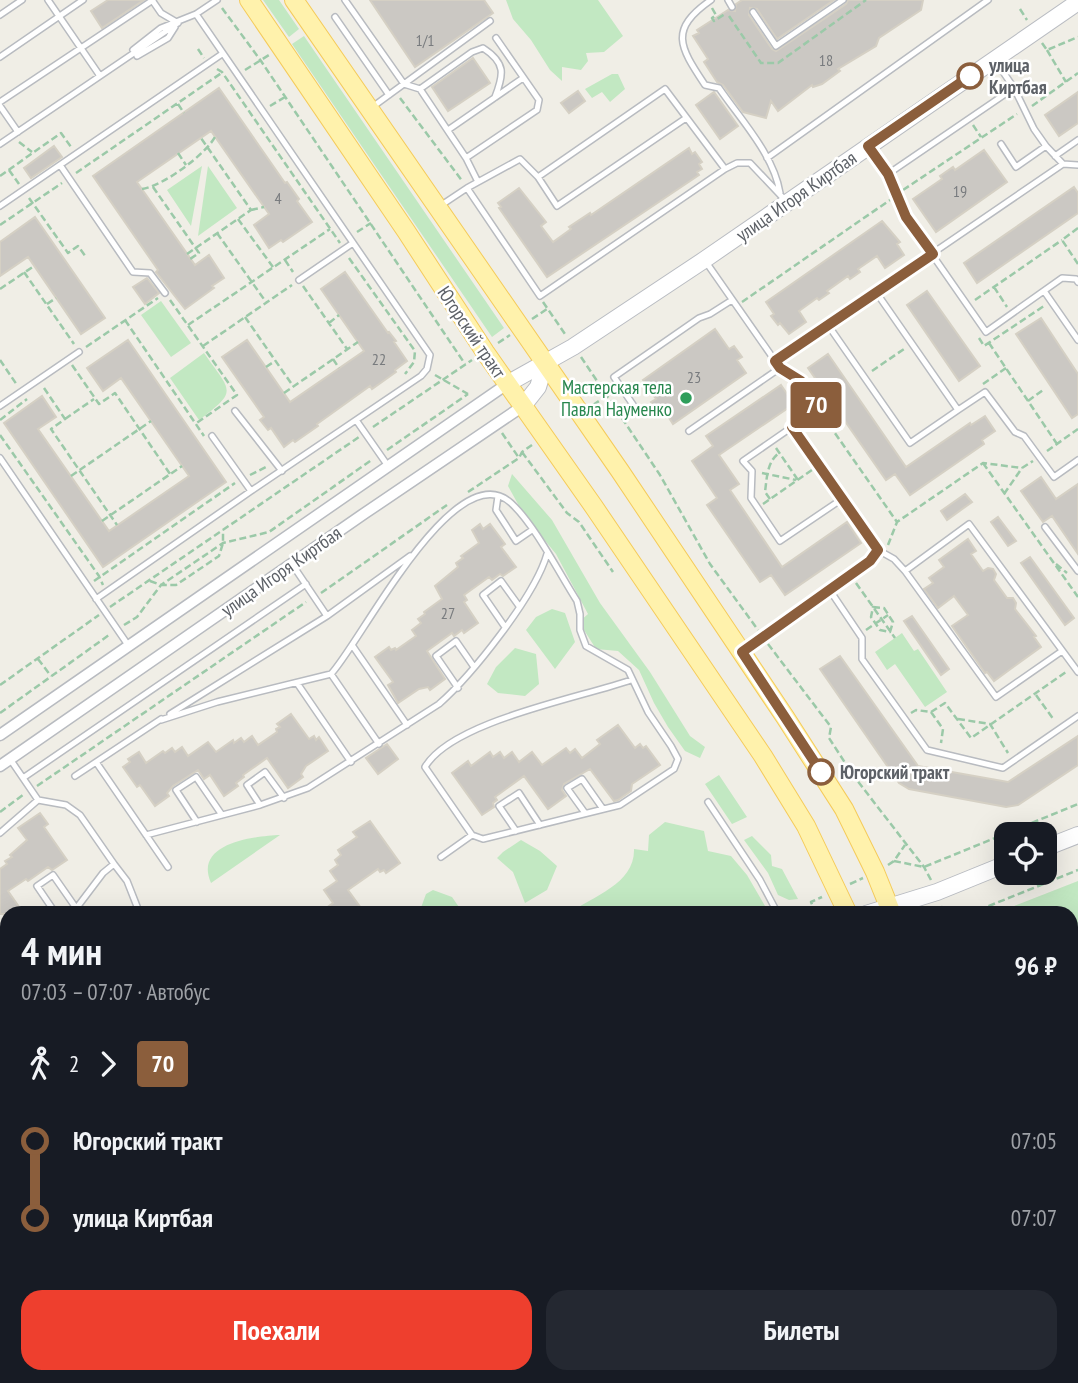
<!DOCTYPE html>
<html lang="ru">
<head>
<meta charset="utf-8">
<style>
  :root { --surface:#171b24; --page:#242831; --text:#f1f3f6; --muted:#9ea1a6; --accent:#ee3f2e }
  body { margin:0; font-family:"PT Sans Narrow",sans-serif; background:var(--page); color:var(--text); height:100vh; display:flex; flex-direction:column; font-size:26px; white-space:nowrap }
  * { box-sizing:border-box; margin:0 }
  p { font-size:23px; color:var(--muted) }
  .icon { flex:none; width:38px; height:38px; fill:none; stroke:currentColor; stroke-width:2; stroke-linecap:round; stroke-linejoin:round }
  .map { position:relative; flex:1; overflow:hidden }
  .drawer { position:absolute; left:0px; top:906px; width:1078px; height:478px; display:flex; flex-direction:column; background:var(--surface); border-radius:21px 21px 0 0; box-shadow:0 7px 28px #0002 }
  .drawer>* { flex:none }
  .badge { padding:0 14px; border-radius:5px; font-size:24px; line-height:46px }
  .controls { position:absolute; left:994px; top:822px; display:grid; gap:14px }
  .controls a { display:grid; place-items:center; width:63px; height:63px; border-radius:14px; background:var(--surface); box-shadow:0 7px 28px #0002; font-size:35px }
  .map>.badge { position:absolute; translate:-50% -50%; box-shadow:0 0 0 4px #fff }
  .legs { display:flex; align-items:center; gap:10px; height:77px; padding:0 21px; font-size:23px }
  .legs p { margin-inline-start:auto }
  .overview { display:flex; align-items:center; justify-content:space-between; height:119px; padding:0 21px }
  h1 { font-size:38px; font-weight:700; line-height:52px }
  .primary-button { display:flex; gap:14px; margin-top:auto; padding:14px 21px }
  .primary-button a { flex:1; height:80px; border-radius:21px; background:var(--accent); color:#fff; font-size:28px; font-weight:700; line-height:80px; text-align:center }
  .primary-button a+a { background:var(--page); color:var(--text) }
  ul { padding:0 21px; list-style:none }
  li { display:flex; align-items:center; gap:24px; height:77px; font-size:26px }
  li i { display:grid; place-items:center; width:10px; height:100%; margin:0 9px; background:currentColor }
  li i::after { content:''; width:18px; height:18px; margin:-9px; border:5px solid; border-radius:50%; background:var(--surface) }
  li p { margin-inline-start:auto }
  li:first-child i { background:linear-gradient(#0000 50%,currentColor 0) }
  li:last-child i { background:linear-gradient(currentColor 50%,#0000 0) }
  .map>svg:first-child { display:block }
  .green { fill:#c2e8c2 }
  .building { fill:#cbc8c3; stroke:#d5d0c4; stroke-width:2 }
  .lines { fill:none; stroke-linecap:round; stroke-linejoin:round }
  .service-casing { stroke:#b8bbc0; stroke-width:8 }
  .minor-casing { stroke:#b8bbc0; stroke-width:13 }
  .secondary-casing { stroke:#b9bcc2; stroke-width:18 }
  .primary-casing { stroke:#f5cb5a; stroke-width:20 }
  .path { stroke:#9bc9a8; stroke-width:2.5; stroke-dasharray:7 3.5; stroke-linecap:butt }
  .service { stroke:#fff; stroke-width:5 }
  .minor { stroke:#fff; stroke-width:10 }
  .secondary { stroke:#fff; stroke-width:16 }
  .primary { stroke:#fff2ac; stroke-width:18 }
  .line-1-casing { stroke:#fff; stroke-width:16 }
  .line-1 { stroke:#8b5e3c; stroke-width:10 }
  .stop-1-dot { fill:#fff; stroke:#8b5e3c; stroke-width:3.5 }
  .leisure-dot { fill:#2e9e5b; stroke:#fff; stroke-width:2.5 }
  .labels { text-anchor:middle; stroke-width:5; stroke-linejoin:round; paint-order:stroke }
  .number-label { font-size:16px; fill:#787b7e }
  .stop-label { font-size:19px; font-weight:bold; fill:#5d6167; stroke:#fff; text-anchor:start }
  .street-label { font-size:19px; fill:#5d6167; stroke:#fff }
  .leisure-label { font-size:19px; fill:#27864d; stroke:#fff; text-anchor:end }
</style>
</head>
<body>
<div class="map">
<svg width="1078" height="1383" viewBox="0 0 1078 1383">
  <rect width="100%" height="100%" fill="#f0eee6"/>
  <path class="green" d="M263,0H279L299,29L289,37Z
    M506,0H598L623,36L604,52L586,53L588,61L581,70L562,67V81L550,70L531,40L513,19Z
    M304,36L504,328L492,337L292,44Z
    M612,74H618L625,89L610,102L602,92L592,98L585,89Z
    M202,166L191,226L167,190Z
    M208,166L237,208L198,236Z
    M161,301L191,343L171,357L141,315Z
    M204,353C231,392 239,390 199,420L170,378Z
    M512,474L552,520L600,603L650,672L690,736L705,747L700,758L685,751L668,727L654,703L639,670L618,651L596,649L579,622L588,614L556,554L524,515L508,486Z
    M552,609L565,613L575,642L555,669L526,630L536,617Z
    M902,633L914,651L918,649L947,692L925,707L895,664L887,670L875,652Z
    M515,648L536,654L539,684L525,696L498,693L487,684L496,667Z
    M719,775L747,817L732,824L705,784Z
    M665,822L704,831L708,851L731,856L747,875L765,906L760,913H569C593,896 635,884 634,849L648,851L649,835Z
    M280,835L211,883C193,843 255,836 280,835Z
    M752,836L771,855L772,866L782,869L798,899L789,900L778,895L768,873L744,840Z
    M521,840L540,851L557,866L547,890L525,903L513,872L497,858L503,852Z
    M1078,881V983L1071,975V914L996,913Z
    M433,890L452,897L461,910L460,913H419L426,894Z
    M1071,1096L1078,1106V1199L1071,1190Z
    M7,1170V1279L0,1285V1180Z
    M1078,1282V1383H1059L1056,1377H1071V1283Z
    M5,1334L7,1335V1377H833V1383H0V1338Z"/>
  <path class="building" d="M108,0H144L102,28L91,11Z
    M370,0H484L493,13L415,67Z
    M742,0H834L777,39L757,9L750,8L749,15L772,49L776,51L846,4L848,0H923L921,10L879,38L876,46L838,69L840,71L822,84L813,87L812,85L778,111L771,101L766,118L743,112L723,85L717,82L704,62L708,59L693,36L699,33L697,30L728,10L735,11L736,4Z
    M473,58L490,83L448,111L432,87Z
    M219,88L285,183L287,182L299,199L297,201L312,222L283,242L281,240L269,248L254,225L269,214L211,131L137,182L195,265L209,255L224,278L212,286L214,288L185,309L156,272L158,270L93,176Z
    M578,91L585,101L569,113L561,103Z
    M714,92L738,126L720,139L696,105Z
    M1078,92V123L1059,136L1045,115Z
    M54,146L62,157L31,178L24,168Z
    M689,148L692,154L695,152L702,162L699,164L702,169L697,172L699,175L547,277L499,208L501,207L498,203L519,188L546,222L541,226L553,242L571,229L569,227L590,213L591,215Z
    M984,150L1007,182L936,232L913,199L942,179L940,176L953,167L955,170Z
    M1074,187L1078,193V213L977,283L964,263Z
    M35,217L105,318L81,334L28,257L0,276V242Z
    M882,221L900,242L897,244L904,255L885,268L877,256L858,269L860,272L850,279L848,276L827,291L829,293L819,300L817,298L799,311L806,322L789,334L780,323L778,325L771,316L774,314L766,302Z
    M345,272L388,333L389,332L396,341L394,342L407,361L395,370L396,372L372,389L370,386L317,424L318,426L295,442L293,440L284,447L271,428L268,430L260,420L264,417L222,357L247,340L290,402L364,351L321,289Z
    M147,278L159,293L145,304L133,287Z
    M927,291L980,366L959,381L907,305Z
    M1041,318L1078,374V414L1072,418L1016,334Z
    M715,329L729,349L734,346L742,357L737,360L746,373L673,424L664,410L659,414L651,402L656,399L643,380Z
    M128,340L226,482L103,567L4,423L42,396L56,417L38,429L109,531L189,476L121,378L103,391L87,368Z
    M828,354L906,467L970,423L971,425L985,416L995,431L982,440L984,444L910,495L895,474L886,480L808,368Z
    M781,385L794,404L719,455L739,484L730,490L782,567L847,522L861,543L785,595L771,575L760,582L707,505L717,498L692,461L713,446L706,436Z
    M1041,477L1056,499L1078,484V554L1052,516L1043,522L1021,491Z
    M965,494L972,502L947,520L941,511Z
    M998,517L1016,541L1008,546L991,522Z
    M480,524L483,529L490,524L505,544L501,547L516,567L503,576L500,574L492,580L489,577L464,595L467,600L464,602L478,623L464,633L462,630L454,636L452,633L427,651L445,679L430,690L428,687L419,689L398,703L388,685L393,682L375,657L389,647L391,650L395,648L396,650L416,636L412,630L421,623L418,619L425,614L424,612L442,599L435,586L458,567L456,563L463,558L461,556L479,543L472,530Z
    M968,539L976,551L971,554L983,571L988,568L993,569L996,574L994,580L1007,598H1013L1016,603L1015,609L1036,636L1034,637L1041,647L994,681L987,672L985,673L952,626L968,615L954,596L938,608L924,589L933,583L929,578L944,567L939,560Z
    M1030,557L1074,618L1065,625L1021,563Z
    M912,616L949,669L941,675L904,621Z
    M840,656L918,766L1008,782L1078,736V765L1018,805L1006,807L909,789L899,783L820,669Z
    M291,714L309,739L314,736L316,740L319,737L328,751L306,766L301,774L303,777L288,788L267,758L243,775L244,777L236,783L238,786L224,796L210,775L204,779L198,770L173,786L167,793L169,796L155,806L140,785L137,787L123,767L130,762L128,759L139,752L146,763L163,751L165,753L172,748L175,752L182,747L188,756L208,742L216,752L233,740L234,743L241,738L244,742L252,736L258,745L277,732L276,729L280,727L277,724Z
    M618,725L635,748L640,744L643,748L646,746L660,765L632,784L631,791L618,800L614,801L590,769L564,784L562,790L566,796L548,809L524,776L495,797L497,800L493,803L494,807L482,815L452,773L468,761L471,766L490,752L493,757L500,752L504,758L512,752L519,762L532,752L542,765L566,748L570,753L575,749L582,758L600,744L597,740Z
    M387,744L398,759L378,774L366,758Z
    M40,813L48,824L44,827L67,860L52,870L48,867L28,881L26,879L8,891L24,914H0V869L7,864L5,861L12,857L10,855L27,840L18,828Z
    M370,821L400,863L386,873L384,870L380,872L378,869L348,890L361,908L353,914H318L333,903L324,890L337,881L330,871L338,865L335,860L341,855L338,850L357,837L353,832Z"/>
  <g class="lines">
    <g class="service-casing">
      <path id="service" d="M48,0L100,76
        M152,0L161,13L178,23
        M345,0L404,84L420,89L466,158L537,110L539,100L496,38
        M711,0C668,30 680,47 705,85L719,88C741,120 774,155 780,193
        M728,0L732,7
        M753,12L776,46L843,0
        M0,15L22,0
        M335,17L389,95
        M133,50L161,28L196,14L217,0
        M137,56L168,38L175,27
        M0,57L83,0
        M997,63L1014,88L1034,129L1046,146L1063,164L1078,165
        M420,89L472,52L483,48C506,63 504,74 495,97
        M0,102L153,0
        M0,106L18,132
        M371,108L490,21
        M448,130L523,78
        M0,144L178,23
        M1001,144L1016,167L1046,146
        M869,147L888,174L906,217L986,332L1062,278L1076,279L1078,282
        M1055,156L1078,140
        M466,158L478,182
        M767,158L988,0
        M60,165L133,272L150,273L165,293
        M888,174L1014,88
        M538,177L665,89L725,169
        M467,188L540,296L725,169L737,163H750L786,201
        M0,206L222,54
        M440,206L467,188L520,159L538,177L557,206L686,118
        M706,262L780,368L801,381L818,409L743,461L752,471L751,498L780,541L842,499
        M299,280L353,243
        M1044,291L1078,340
        M876,292L958,410L985,392L1015,432L1024,436L1054,477L1078,460
        M828,325L910,443L958,410
        M775,361L1063,164
        M0,406L79,352
        M235,411L282,471
        M638,412L614,377L699,318L710,314L732,300
        M356,420L388,466
        M792,427L878,550L894,559L905,571L996,697L1062,651
        M689,431L780,368
        M212,436L251,491
        M0,458L128,645
        M498,496L496,510L516,541L532,530
        M1045,527L1078,571
        M292,564L327,616
        M905,571L969,524L1078,672
        M829,589L862,638V659L927,750L1003,768L1078,716
        M96,599L251,491L421,376L427,369L430,355L196,14
        M505,627L483,595L501,581L519,606
        M352,645L407,725
        M743,650L871,561L878,550
        M331,674L379,744
        M297,683L351,762
        M458,688L436,656L456,641L474,667
        M170,714L327,616L410,556
        M161,720L217,702L331,674C360,644 455,452 511,503C535,525 559,573 577,601L580,614V630L586,646L628,670L648,712L671,746L678,759L674,769L620,805L483,839L472,835L425,767C452,721 580,698 631,680
        M10,759L38,800L66,805L80,815L114,864L103,873L72,914
        M96,762L168,867
        M75,776L161,719
        M23,778L306,584
        M708,802L760,880L778,914
        M260,805L247,785L265,772L284,798
        M585,813L567,788L582,779L603,809
        M197,822L176,790L196,777L222,815
        M516,831L499,806L519,793L540,825
        M0,833L38,800
        M146,835L260,805L308,788L439,704C472,675 535,596 547,554
        M441,857L472,835
        M114,864L127,881L140,914
        M56,914L37,886L53,875L76,908
        M0,948L7,942
        M0,959L7,969
        M0,996L7,991
        M0,1055L7,1051
        M0,1097L7,1107
        M670,1377L671,1383
        M799,1377L801,1383
        M572,1383L574,1377"/>
    </g>
    <g class="minor-casing">
      <path id="minor" d="M0,735L507,384
        M0,766L365,513L523,406"/>
    </g>
    <g class="secondary-casing">
      <path id="secondary" d="M507,384L573,347L704,260L1078,2
        M523,406L538,387L545,364
        M1045,848L1078,835
        M866,914L937,892L1006,864"/>
    </g>
    <g class="primary-casing">
      <path id="primary" d="M249,0L406,231L485,352L594,507L763,756L806,826L848,914
        M294,0L620,471L785,717L844,809L875,872L892,914
        M881,1377V1383
        M920,1377V1383"/>
    </g>
    <path class="path" d="M222,8L261,61L465,364
      M712,8L716,15L712,18L714,21L725,14
      M1020,9L1027,20
      M729,16L761,63H778L866,0
      M1042,43L1047,50L1078,37
      M198,49L204,58
      M1047,50L1066,82
      M217,69L222,72L340,243
      M245,70L269,55
      M400,98L463,182
      M178,104L184,113
      M270,106L285,97
      M1032,106L1078,73
      M973,125L981,137
      M19,142L32,152
      M178,153L186,165
      M9,170L19,184
      M76,173L223,72
      M0,176L61,133L71,147
      M153,187L199,253L190,259
      M142,189C163,186 205,155 215,137
      M903,190L1017,114
      M29,198L68,253L78,246L86,257
      M251,210L264,207
      M238,219L273,267
      M0,225L62,183
      M1078,228L1062,240L1078,264
      M357,232L371,223
      M217,233L266,302
      M187,254L251,210L201,138
      M349,258L415,351L414,362L405,374
      M285,260L293,272
      M24,272L74,344
      M303,286L347,349
      M994,287L1007,307
      M0,289L34,266
      M170,300L237,395L195,424
      M975,300L1062,240
      M543,302L565,334
      M742,302L890,200
      M47,304L56,298
      M245,317L293,386
      M532,319L547,309
      M125,320L204,436
      M329,323L339,315
      M188,325L330,229
      M979,338L984,346L1044,306
      M498,343L510,335
      M989,343L1057,444
      M203,346L292,285
      M86,347L158,298
      M581,357L660,475L710,564L758,630
      M333,359L339,368
      M0,360L17,385
      M72,365L99,404L115,393L170,474
      M266,367L275,361
      M872,371L904,349
      M435,375L468,394
      M983,384L1006,368
      M44,388L65,419L51,429L117,525
      M284,393L358,342
      M1028,401L1043,390
      M593,405L608,395
      M823,416L897,522
      M65,419L94,399
      M0,420L27,399
      M373,427L472,360
      M502,433L519,458
      M0,435L99,576L103,585
      M776,448L798,480
      M387,450L468,394
      M1047,451L1078,429
      M522,452L567,513L579,522L613,572
      M983,463L1078,597
      M762,473L796,480
      M250,475L266,467
      M71,476L151,421
      M468,492L519,458L522,452L532,445
      M1004,494L1022,468L1033,461
      M770,499L765,492C767,477 767,462 779,453
      M763,504L812,470
      M102,521L182,466
      M888,545L897,522L983,463L1022,468
      M1056,564L1067,573
      M94,581L235,483
      M150,581L161,585H176L219,556L223,543V530
      M856,583L895,638
      M321,593L447,505
      M110,607L359,437
      M873,607L884,608L893,622L890,632L880,630L871,617Z
      M124,625L137,617L161,585L223,543L269,532L373,459
      M866,630L888,615
      M768,644L831,727L829,738L853,775L924,867L931,880
      M38,659L51,676
      M0,685L99,615
      M1036,695L1054,720
      M931,712L943,729L941,743
      M0,713L109,635
      M911,713L916,710L931,712L945,703L971,738L1066,672
      M958,719L990,724L1008,753
      M37,786L306,602
      M0,812L23,795
      M894,861L924,867L1078,804
      M888,865L894,861L905,845
      M850,884L863,878
      M941,906L943,914
      M816,914L811,902L822,897
      M969,914L1078,870
      M1071,970L1078,968
      M1071,991L1078,1000
      M1071,1143L1078,1149
      M1071,1196L1078,1203
      M1071,1274H1078
      M1075,1336L1078,1326
      M1071,1337L1078,1336
      M949,1377V1383
      M1053,1377L1056,1383
      M851,1383V1377
      M1046,1383V1377"/>
    <use href="#service" class="service"/>
    <use href="#minor" class="minor"/>
    <use href="#secondary" class="secondary"/>
    <use href="#primary" class="primary"/>
  </g>
  <g class="lines">
    <g class="line-1-casing">
      <path id="line-1" d="M821,772L742,652L870,561L878,550L792,427L818,409L801,381L780,368L775,361L933,254L906,217L888,174L868,146L970,76"/>
    </g>
    <use href="#line-1" class="line-1"/>
  </g>
  <g class="stop-1-dot">
    <circle cx="970" cy="76" r="12"/>
    <circle cx="821" cy="772" r="12"/>
  </g>
  <circle class="leisure-dot" cx="686" cy="398" r="7"/>
  <g class="labels">
    <g class="number-label">
      <text x="425" y="46">1/1</text>
      <text x="826" y="66">18</text>
      <text x="960" y="197">19</text>
      <text x="278" y="204">4</text>
      <text x="379" y="365">22</text>
      <text x="694" y="383">23</text>
      <text x="448" y="619">27</text>
    </g>
    <g class="stop-label">
      <text x="989" y="72">улица<tspan x="989" dy="22">Киртбая</tspan></text>
      <text x="840" y="779">Югорский тракт</text>
    </g>
    <g class="street-label">
      <text transform="translate(796 196) rotate(-35)" y="7">улица Игоря Киртбая</text>
      <text transform="translate(472 332) rotate(56)" y="7">Югорский тракт</text>
      <text transform="translate(281 571) rotate(-35)" y="7">улица Игоря Киртбая</text>
    </g>
    <g class="leisure-label">
      <text x="672" y="394">Мастерская тела<tspan x="672" dy="22">Павла Науменко</tspan></text>
    </g>
  </g>
</svg>
<div class="controls">
<a><svg class="icon" aria-label="locate" viewBox="0 0 24 24"><circle cx="12" cy="12" r="6"/><path d="M12 2v4M12 18v4M2 12h4M18 12h4"/></svg></a>
</div>
<b class="badge" style="left:816px;top:405px;background:#8b5e3c;color:#fff">70</b>
<section class="drawer">
<div class="overview"><div><h1>4 мин</h1><p>07:03 – 07:07 · Автобус</p></div><b>96 ₽</b></div>
<div class="legs"><svg class="icon" aria-label="walk" viewBox="0 0 24 24"><circle cx="13" cy="4" r="2"/><path d="M13 8l-2 6 4 7M11 14l-3 7M7 12l3-4h3l4 4"/></svg>2<svg class="icon" aria-label="forward" viewBox="0 0 24 24"><path d="M9 5l7 7-7 7"/></svg><b class="badge" style="background:#8b5e3c;color:#fff">70</b></div>
<ul>
<li><i style="color:#8b5e3c"></i><b>Югорский тракт</b><p>07:05</p></li>
<li><i style="color:#8b5e3c"></i><b>улица Киртбая</b><p>07:07</p></li>
</ul>
<div class="primary-button"><a>Поехали</a><a>Билеты</a></div>
</section>
</div>
</body>
</html>
